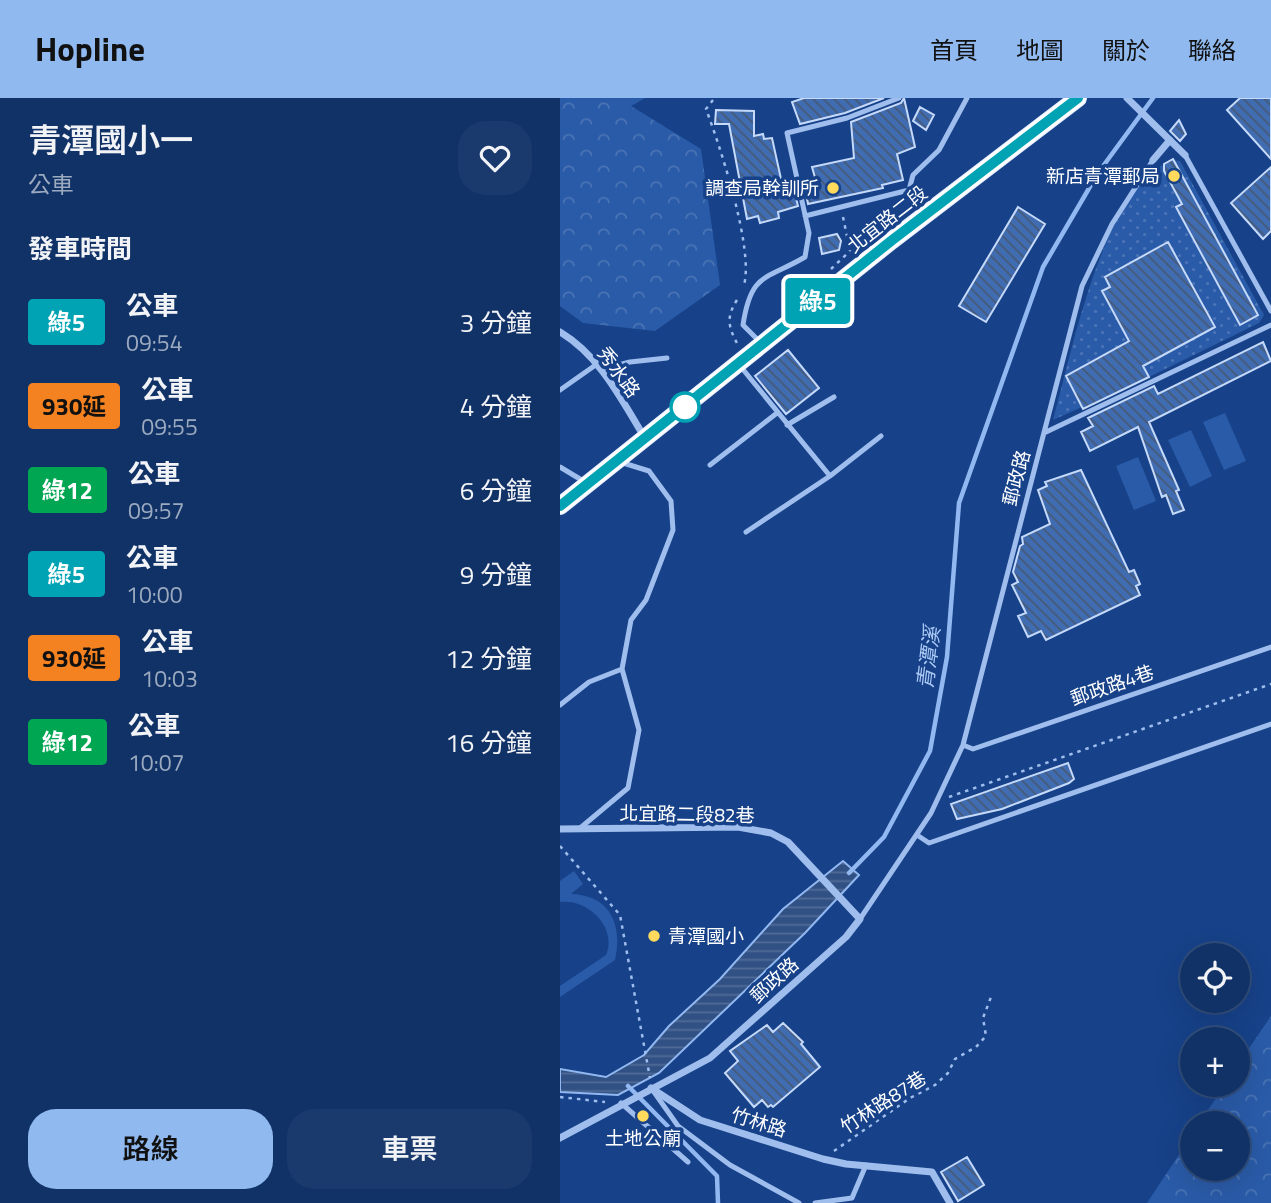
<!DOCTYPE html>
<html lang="zh-TW">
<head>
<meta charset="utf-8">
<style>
  :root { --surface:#113267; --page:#1a3a6d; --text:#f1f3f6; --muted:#9caac0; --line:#304d7b; --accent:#90b9f0 }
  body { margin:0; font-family:"Titillium Web","Noto Sans TC",sans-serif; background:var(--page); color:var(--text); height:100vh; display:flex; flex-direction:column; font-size:26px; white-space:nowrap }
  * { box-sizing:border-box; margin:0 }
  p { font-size:23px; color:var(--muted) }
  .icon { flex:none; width:38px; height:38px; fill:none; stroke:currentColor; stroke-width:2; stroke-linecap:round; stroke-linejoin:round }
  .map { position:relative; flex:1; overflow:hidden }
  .side { display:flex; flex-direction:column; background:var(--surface); width:560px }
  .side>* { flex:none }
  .badge { padding:0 14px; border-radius:5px; font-size:24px; line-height:46px }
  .controls { position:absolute; left:620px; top:845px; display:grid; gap:14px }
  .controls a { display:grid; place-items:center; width:70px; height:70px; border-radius:50%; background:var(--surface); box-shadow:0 7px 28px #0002,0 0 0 2px var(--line); font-size:35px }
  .map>.badge { position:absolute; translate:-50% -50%; box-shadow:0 0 0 4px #fff }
  h2 { padding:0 28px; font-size:26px; line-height:63px }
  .round { display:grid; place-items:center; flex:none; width:74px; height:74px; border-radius:28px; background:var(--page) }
  .headline { display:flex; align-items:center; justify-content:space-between; height:119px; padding:0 28px }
  h1 { font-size:33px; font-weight:600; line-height:52px }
  .action { display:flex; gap:14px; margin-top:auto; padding:14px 28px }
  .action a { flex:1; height:80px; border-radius:28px; background:var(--accent); color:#111; font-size:28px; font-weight:600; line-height:80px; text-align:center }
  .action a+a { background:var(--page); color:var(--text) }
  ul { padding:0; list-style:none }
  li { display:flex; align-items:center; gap:21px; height:84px; padding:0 28px }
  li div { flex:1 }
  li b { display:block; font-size:26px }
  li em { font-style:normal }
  li .badge { min-width:77px; font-weight:700; text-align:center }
  header { display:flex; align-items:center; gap:42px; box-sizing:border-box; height:98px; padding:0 35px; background:var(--accent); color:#111 }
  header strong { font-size:33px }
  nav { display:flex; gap:38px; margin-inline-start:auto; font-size:24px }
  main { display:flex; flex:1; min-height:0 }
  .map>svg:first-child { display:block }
  .grass { fill:url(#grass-dots) }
  .forest { fill:url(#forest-crowns) }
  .pitch { fill:#2a5ba8 }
  .water { fill:url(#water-rules); stroke:#92b8f1; stroke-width:2 }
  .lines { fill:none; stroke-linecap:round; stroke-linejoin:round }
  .stream { stroke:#92b8f1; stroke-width:4.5 }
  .building { fill:url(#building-back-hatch); stroke:#c5dafa; stroke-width:2 }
  .path { stroke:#9fbeee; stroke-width:2.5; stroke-dasharray:3.5 5; stroke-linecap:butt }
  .service { stroke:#9fbeee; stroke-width:5 }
  .minor { stroke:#9fbeee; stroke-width:7 }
  .primary { stroke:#e6eeff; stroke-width:18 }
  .line-casing { stroke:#fff; stroke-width:16 }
  .line { stroke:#00a3b4; stroke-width:10 }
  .poi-dot { fill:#ffda5c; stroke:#174289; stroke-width:2.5 }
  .stop-dot { fill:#fff; stroke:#00a3b4; stroke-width:3.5 }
  .labels { text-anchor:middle; stroke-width:7; stroke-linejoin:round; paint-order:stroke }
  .poi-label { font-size:19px; fill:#fff; stroke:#174289; text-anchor:end }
  .street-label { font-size:19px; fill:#fff; stroke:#174289 }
  .water-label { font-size:21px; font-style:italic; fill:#abc9f5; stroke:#174289 }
</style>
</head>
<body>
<header>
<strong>Hopline</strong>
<nav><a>首頁</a><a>地圖</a><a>關於</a><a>聯絡</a></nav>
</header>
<main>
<section class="side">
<div class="headline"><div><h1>青潭國小一</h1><p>公車</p></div><a class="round"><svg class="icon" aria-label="heart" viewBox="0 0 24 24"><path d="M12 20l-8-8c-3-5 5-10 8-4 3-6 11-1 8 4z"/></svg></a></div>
<h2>發車時間</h2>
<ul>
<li><span class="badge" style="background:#00a3b4;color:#fff">綠5</span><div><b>公車</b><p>09:54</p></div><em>3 分鐘</em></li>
<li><span class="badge" style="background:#f58220;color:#111">930延</span><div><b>公車</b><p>09:55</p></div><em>4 分鐘</em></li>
<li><span class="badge" style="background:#00a651;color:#fff">綠12</span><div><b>公車</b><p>09:57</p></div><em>6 分鐘</em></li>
<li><span class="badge" style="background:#00a3b4;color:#fff">綠5</span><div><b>公車</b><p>10:00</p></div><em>9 分鐘</em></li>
<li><span class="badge" style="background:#f58220;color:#111">930延</span><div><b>公車</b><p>10:03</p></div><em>12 分鐘</em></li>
<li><span class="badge" style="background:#00a651;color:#fff">綠12</span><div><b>公車</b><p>10:07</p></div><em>16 分鐘</em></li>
</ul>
<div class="action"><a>路線</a><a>車票</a></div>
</section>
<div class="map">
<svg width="711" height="1105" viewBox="0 0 711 1105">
  <defs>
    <pattern id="grass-dots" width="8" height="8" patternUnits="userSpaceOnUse" patternTransform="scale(1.75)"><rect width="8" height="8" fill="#2a5ba8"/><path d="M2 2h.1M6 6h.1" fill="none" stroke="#4a74b5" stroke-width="1.8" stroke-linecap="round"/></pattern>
    <pattern id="forest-crowns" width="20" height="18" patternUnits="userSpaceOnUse" patternTransform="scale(1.75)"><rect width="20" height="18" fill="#2a5ba8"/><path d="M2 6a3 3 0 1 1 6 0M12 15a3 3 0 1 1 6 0" fill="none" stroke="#4a74b5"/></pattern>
    <pattern id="water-rules" width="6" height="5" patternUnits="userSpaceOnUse" patternTransform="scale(1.75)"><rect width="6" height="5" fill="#315185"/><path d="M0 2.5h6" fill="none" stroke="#506b97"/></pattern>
    <pattern id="building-back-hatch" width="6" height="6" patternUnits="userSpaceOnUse" patternTransform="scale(1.75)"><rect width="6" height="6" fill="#406cb2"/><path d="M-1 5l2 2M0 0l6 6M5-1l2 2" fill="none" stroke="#475975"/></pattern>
  </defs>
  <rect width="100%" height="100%" fill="#174289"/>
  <path class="grass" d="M612,62L620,63L704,217L699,225L589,279L583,267L587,256L592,264L655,229L604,177L621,168L608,145L545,179L550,189L542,194L569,243L506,278L522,309L493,322C512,254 540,106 602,67L612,89L624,82Z"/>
  <path class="forest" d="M0,0H85L71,8L141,51L160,187L95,233L23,225L0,208Z
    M711,918V1105H587L632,1037V1071H677V1026L639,1025L665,987H677V968Z"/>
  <path class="pitch" d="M665,315L686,363L664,372L643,324Z
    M631,332L652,378L630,389L608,342Z
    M578,359L596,403L574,412L556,368Z
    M14,773L23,786L11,796C50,797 63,827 55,862L0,899V888L46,857C58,829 27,800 0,804V783Z"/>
  <path class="water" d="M283,763L299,777L245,835L99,975L58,997L0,994V971L46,979L84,957L109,928L160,881L223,811Z"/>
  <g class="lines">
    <path class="stream" d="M289,775L324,739L370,653L387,559L399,405L483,169L538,75L593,0
      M68,988L157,1078L158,1105"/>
  </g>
  <path class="building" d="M244,0H324L285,15L240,26L232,4Z
    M344,0L355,49L337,56L343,82L322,87L323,90L248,106L244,86L256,83L252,69L294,60L291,24L341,5Z
    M680,0H711V61L667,12Z
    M360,9L374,17L366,32L353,23Z
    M156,12L194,13V38L203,36L204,41L212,40L223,90L233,88L238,108L218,114L219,120L200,125L198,118L187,121L169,26H155Z
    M619,22L626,36L620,43L610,33Z
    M613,61L698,217L680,227L616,109L622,106L604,73V66Z
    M711,69V133L703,141L671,105Z
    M458,109L485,126L426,224L399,208Z
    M277,136L281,143L279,152L262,156L259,140Z
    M608,144L655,229L583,268L589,279L523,311L506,278L569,243L542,193L550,189L545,179Z
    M703,244L711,263L589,324L619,392L616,393L624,412L613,416L606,397L602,399L578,329L530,353L521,334L533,328L528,320L594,288L598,296Z
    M228,252L259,290L226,316L195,278Z
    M521,372L569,474L574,472L580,486L576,488L580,497L486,542L481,533L468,539L458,518L466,515L452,487L458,484L453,474L460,448L463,446L462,439L490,426L478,392L487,388L485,384Z
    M508,665L514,681L509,685L442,711L397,721L391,706Z
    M223,925L243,944L241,946L260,969L213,1009L211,1007L208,1009L202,1002L194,1009L165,975L178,963L170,953L207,927L213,934Z
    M407,1059L424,1087L398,1103L381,1074Z"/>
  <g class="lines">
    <path class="path" d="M153,2L146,11C160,48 194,151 184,187
      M283,119L290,153
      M271,171L290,153
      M177,202C166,219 168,229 178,247
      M389,699L711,586
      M0,748L60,817L90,980
      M0,999L45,1004
      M274,1053L350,1000L375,987L388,975L395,961L416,949L426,938L423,920L431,899"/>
    <path class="service" d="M625,57L711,213
      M245,118L349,92L353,77L379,52L407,0
      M201,245L183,227C191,174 206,182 245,159L249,135L227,35L287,20L339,0
      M181,269L270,378L186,434
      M43,271L70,264L107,260
      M0,292L37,266
      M227,327L274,299
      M484,335L711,227
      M150,367L217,315
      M0,369L25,384
      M270,378L321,338
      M0,607L29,584L62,571L71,522L86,502L113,432L111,403L89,373L60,364
      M403,647L413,651L711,549
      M19,731L68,690L79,632L62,571
      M357,737L369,745L711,626
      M300,821L371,715L403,647L522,188L552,126L593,62
      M94,994L118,1028L170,1067L239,1105
      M61,1005L128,1064
      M255,1105L292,1100L306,1067"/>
    <path class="minor" d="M567,0L625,57
      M593,62L610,42
      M0,234C40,258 61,301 85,340
      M0,731L178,729L211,735L228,744L300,821L286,839L150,960L0,1040
      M91,990L140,1022L263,1061L286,1066L372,1074L390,1105"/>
    <path class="primary" d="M0,408L331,143L518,0"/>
  </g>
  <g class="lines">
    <g class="line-casing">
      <path id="line" d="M0,408L331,143L518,0"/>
    </g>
    <use href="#line" class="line"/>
  </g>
  <g class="poi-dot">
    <circle cx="614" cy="78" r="7"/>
    <circle cx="273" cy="90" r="7"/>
    <circle cx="94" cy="838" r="7"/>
    <circle cx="83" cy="1018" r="7"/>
  </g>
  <circle class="stop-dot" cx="125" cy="309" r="14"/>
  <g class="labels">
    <g class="poi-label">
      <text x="600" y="85">新店青潭郵局</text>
      <text x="259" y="97">調查局幹訓所</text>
      <text x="108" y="845" text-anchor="start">青潭國小</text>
      <text x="83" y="1047" text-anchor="middle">土地公廟</text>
    </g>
    <g class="street-label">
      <text transform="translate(327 121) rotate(-38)" y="7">北宜路二段</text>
      <text transform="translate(59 274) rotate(54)" y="7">秀水路</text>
      <text transform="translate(456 380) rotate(-75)" y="7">郵政路</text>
      <text transform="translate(552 587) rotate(-19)" y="7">郵政路4巷</text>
      <text transform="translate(127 716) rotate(1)" y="7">北宜路二段82巷</text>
      <text transform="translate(214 882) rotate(-42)" y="7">郵政路</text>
      <text transform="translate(323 1004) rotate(-33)" y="7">竹林路87巷</text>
      <text transform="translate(199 1024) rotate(17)" y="7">竹林路</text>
    </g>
    <g class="water-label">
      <text transform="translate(369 560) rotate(-83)" y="7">青潭溪</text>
    </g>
  </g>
</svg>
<div class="controls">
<a><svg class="icon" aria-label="locate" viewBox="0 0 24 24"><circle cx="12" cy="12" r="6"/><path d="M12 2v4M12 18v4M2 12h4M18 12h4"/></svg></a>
<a>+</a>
<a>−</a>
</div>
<b class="badge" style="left:258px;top:203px;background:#00a3b4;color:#fff">綠5</b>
</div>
</main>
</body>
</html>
